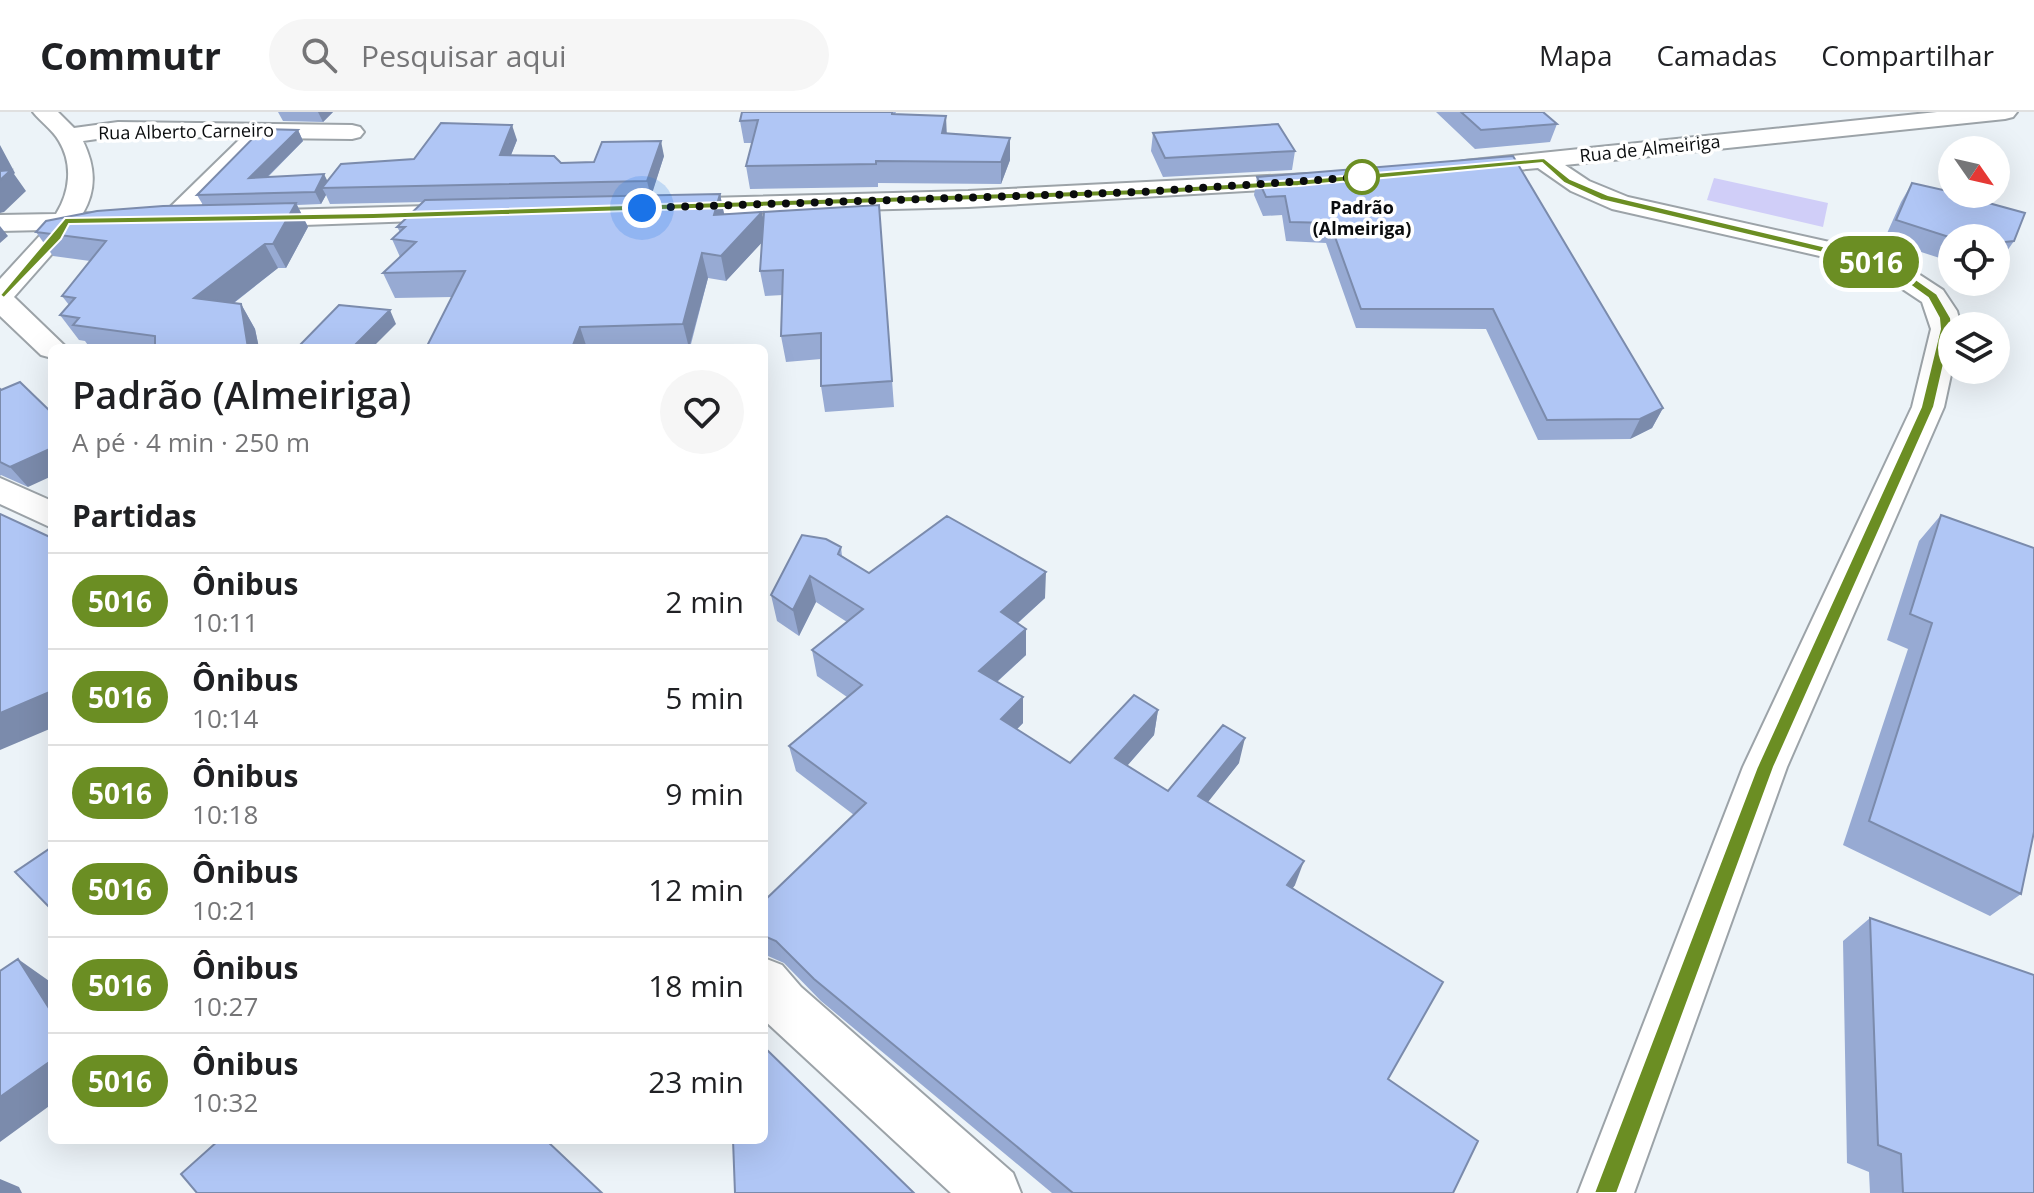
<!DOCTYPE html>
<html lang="pt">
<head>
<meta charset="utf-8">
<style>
  :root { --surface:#fff; --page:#f6f6f6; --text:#202124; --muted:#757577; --line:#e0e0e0 }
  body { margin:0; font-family:"Open Sans",sans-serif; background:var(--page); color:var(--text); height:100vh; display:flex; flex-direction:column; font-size:30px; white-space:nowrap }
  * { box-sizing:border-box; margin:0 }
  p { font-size:26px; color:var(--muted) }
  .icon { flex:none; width:44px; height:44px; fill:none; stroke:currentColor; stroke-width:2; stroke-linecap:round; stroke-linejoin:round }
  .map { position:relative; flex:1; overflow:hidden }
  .drawer { position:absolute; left:48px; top:232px; width:720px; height:800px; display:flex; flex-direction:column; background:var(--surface); border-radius:12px; box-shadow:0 8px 32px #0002 }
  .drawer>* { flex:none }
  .badge { padding:0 16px; border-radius:26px; font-size:28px; line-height:52px }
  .needle { width:52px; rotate:124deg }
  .fabs { position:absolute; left:1938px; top:24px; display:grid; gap:16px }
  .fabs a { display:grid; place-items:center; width:72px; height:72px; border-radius:50%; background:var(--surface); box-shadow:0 8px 32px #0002; font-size:40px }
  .you { position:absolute; width:40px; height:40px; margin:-20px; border:6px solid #fff; border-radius:50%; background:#1a73e8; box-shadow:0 0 0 12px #1a73e833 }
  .map>.badge { position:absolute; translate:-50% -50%; box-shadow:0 0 0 4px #fff }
  h2 { padding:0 24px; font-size:30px; line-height:72px }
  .round { display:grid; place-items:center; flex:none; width:84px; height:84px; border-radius:42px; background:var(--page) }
  .summary { display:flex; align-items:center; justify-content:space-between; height:136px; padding:0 24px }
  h1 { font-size:38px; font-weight:600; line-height:60px }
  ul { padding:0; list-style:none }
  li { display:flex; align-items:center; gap:24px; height:96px; padding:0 24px; border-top:2px solid var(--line) }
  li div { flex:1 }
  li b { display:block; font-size:30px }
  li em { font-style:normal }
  li .badge { min-width:88px; font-weight:700; text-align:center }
  header { display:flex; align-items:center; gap:48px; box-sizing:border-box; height:112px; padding:0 40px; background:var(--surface); border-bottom:2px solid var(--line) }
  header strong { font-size:38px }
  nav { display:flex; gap:44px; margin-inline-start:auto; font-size:28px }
  .search { width:560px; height:72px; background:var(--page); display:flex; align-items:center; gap:20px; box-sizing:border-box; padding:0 28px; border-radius:44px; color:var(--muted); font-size:30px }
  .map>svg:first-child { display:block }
  .green { fill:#d0cef8 }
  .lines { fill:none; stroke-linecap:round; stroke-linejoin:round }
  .minor-casing { stroke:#9ca3a8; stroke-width:4 }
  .minor { fill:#fff; fill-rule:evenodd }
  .wall { fill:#97aad3 }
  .shaded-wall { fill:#7b8bac }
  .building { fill:#b0c6f5; stroke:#7b8bac; stroke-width:2 }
  .line { fill:#6b8e23; stroke:#fff; stroke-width:2 }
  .walk { stroke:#0a0c0e; stroke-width:8; stroke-dasharray:0 14.4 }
  .stop-dot { fill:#fff; stroke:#6b8e23; stroke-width:4 }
  .labels { text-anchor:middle; stroke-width:7; stroke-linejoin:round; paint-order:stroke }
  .far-street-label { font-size:18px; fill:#0a0c0e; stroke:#fff }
  .far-stop-label { font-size:18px; font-weight:bold; fill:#0a0c0e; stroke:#fff }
</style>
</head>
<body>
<header>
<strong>Commutr</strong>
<div class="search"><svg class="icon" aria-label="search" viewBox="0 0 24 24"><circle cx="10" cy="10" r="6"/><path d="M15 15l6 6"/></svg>Pesquisar aqui</div>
<nav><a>Mapa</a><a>Camadas</a><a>Compartilhar</a></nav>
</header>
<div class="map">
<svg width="2034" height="1081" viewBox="0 0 2034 1081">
  <rect width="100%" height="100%" fill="#ecf3f8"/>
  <path class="green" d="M1714,66L1828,91L1823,115L1707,88Z"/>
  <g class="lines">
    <g class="minor-casing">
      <path id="minor" d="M33,0H58L74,16L118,10L352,13L360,15L364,20L360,25L352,27L267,26L181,114H163L159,108L163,102L241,26L118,24L83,29C95,54 97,77 83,101L110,103L114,109L110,115L73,118L14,185L67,236H52V246L41,243L0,204V167L45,118L0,119V103L56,102C70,80 73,52 59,29C53,18 41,10 33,0Z
        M1937,0H2017L2013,5L2005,7L1565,53L1589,69L1628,85L1834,131L1900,150L1943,178L1957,199L1961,214H1952V258L1944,295L1787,655L1634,1081H1578L1743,655L1912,295L1931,217L1922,190L1880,162L1833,147L1612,97L1571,79L1538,56L1464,63L1455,61L1452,56L1455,51L1464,49Z
        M1308,62L1317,65L1321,70L1317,75L968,95L669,103L660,101L656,95L660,89L669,87L968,79Z
        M465,93L474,95L478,101L474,107L249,115L240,113L236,107L240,101L249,99Z
        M0,366L52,389V416L0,392Z
        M764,846L782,853L801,875L1013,1061L1021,1081H951L764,908Z"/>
    </g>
    <use href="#minor" class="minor"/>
  </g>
  <path class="wall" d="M278,0H333L323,10L283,9Z
    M742,0H896L895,2L947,21L1010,48L1001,72L878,71V75L750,77L746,54L752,31H744L740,9Z
    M1436,0H1543L1557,12L1550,30L1475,37Z
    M298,18L303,29L268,65L328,69L414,47L517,28L511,43L561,51L594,50L664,44L651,83L720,82L724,103L764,108L881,118L894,295L825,300L821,274V247L786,250L781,224L783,183L765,184L760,159L762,130L726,169L708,166L690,236L752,233V236H426L452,185L395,186L383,161L400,145L392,127L400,120L397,115L424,90L330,92L326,83L321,92L297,93L308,115L286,156H278L234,191L241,192L255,217L259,236H90L85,229L79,228L60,203L69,193L62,184L90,149L53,144L36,120L203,93L197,83Z
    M1153,21L1295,39L1292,58L1163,65L1151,39Z
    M1513,44L1663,296L1652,316L1630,327L1538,328L1486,217L1356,216L1326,131L1286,129L1282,103L1263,104L1254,83L1257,65Z
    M1912,71L1985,90L2014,129L2000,149H1996V126H1952V150L1884,128L1901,90Z
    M0,277L28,375L1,363L0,364Z
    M1941,403L2021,782L1990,804L1843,733L1908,537L1887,528L1919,429Z
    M841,435L842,444L869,461L1045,486L1018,511L1026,517V543L997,570L1023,611L1017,617L1070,651L1158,598L1154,623L1127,654L1168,679L1239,651L1207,690L1295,773L1292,776L1388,967L1453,1081H1052L821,889L784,851L768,844L764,841V789L854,703L796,659L789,634L847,585L817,564L812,538L847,510L816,490L799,524L777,509L771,483Z
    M1870,806L2034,1081H1870L1869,1060L1847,1051L1843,829Z"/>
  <path class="shaded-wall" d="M318,0H333L323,10Z
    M946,4L947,26L942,21Z
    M512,13L517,28L505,58L500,43Z
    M298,18L303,29L255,77L249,66Z
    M1010,26V48L1001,72V50Z
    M661,29L664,44L651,85L647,69Z
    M0,33L15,61L14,62L26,79L4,100L0,101Z
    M324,62L330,74L322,76L326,83L321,92L315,80Z
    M720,82L725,106L714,103Z
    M296,91L308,115L286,156L273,132Z
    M762,100L767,125L726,169L721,144Z
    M0,114L8,124L0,131Z
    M265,132L278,156L209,210L194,186Z
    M702,141L708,166L689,236L683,212Z
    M241,192L255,217L259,236H248Z
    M390,198L396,212L372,236H352Z
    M580,215L587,236H574L573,233Z
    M1663,296L1652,316L1630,327L1640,307Z
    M52,336V364L28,375L10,355Z
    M1046,460L1045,486L1001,526V500Z
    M810,464L816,490L799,524L793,498Z
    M1026,517V543L980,585L979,559Z
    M52,579V616L0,638V601Z
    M1023,585V611L1002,632L1001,607Z
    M1158,598L1154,623L1112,671L1115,646Z
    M1245,626L1239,651L1193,709L1198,684Z
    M1304,749L1295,773L1279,796L1287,773Z
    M18,847L52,871V901Z
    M52,948V992L0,1030V985Z
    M0,1067L19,1075L22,1081H0Z"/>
  <path class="building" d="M742,0H892V2L946,4L942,21L1010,26L1001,50L876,49V52L746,54L758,8L740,9Z
    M1461,0H1543L1557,12L1481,18Z
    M441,11L512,13L500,43L554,44L561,51L594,50L602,30L661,29L647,69L322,76L341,52L414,47Z
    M1278,12L1295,39L1165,46L1153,21Z
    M262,17L298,18L249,66L324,62L315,80L197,83Z
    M1513,44L1663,296L1640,307L1547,308L1493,197H1361L1330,111L1290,110L1285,84L1266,85L1257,65Z
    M11,58L0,68V59Z
    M1912,71L1952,80V82H1963L1986,87L1985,90L2025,101L2014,129L1996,131V126H1952L1896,108Z
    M720,82L714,103L762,100L721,144L702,141L683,212L580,215L573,233H566L564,236H426L465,159L383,161L416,130L392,127L405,115H397L425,88Z
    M296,91L273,132H265L194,186L241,192L248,236H155V224L73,213L79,206L60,203L75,186L62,184L106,129L36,120L46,109L97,99L163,94Z
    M879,93L892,269L821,274V221L781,224L783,158L760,159L764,100Z
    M339,193L390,198L352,236H297Z
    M752,233L751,236H682Z
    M20,270L52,301V336L10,355L0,350V277L1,278Z
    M0,402L52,426V579L0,601Z
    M1941,403L2034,436V720L2021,782L1869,709L1932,511L1910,502Z
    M947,404L1046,460L1001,500L1026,517L979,559L1023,585L1001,607L1070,651L1134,583L1158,598L1115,646L1168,679L1223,613L1245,626L1198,684L1304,749L1287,773L1443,870L1388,967L1478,1029L1453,1081H1073L814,867L776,829L764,824V789L866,691L789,634L862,573L812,538L863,497L810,464L793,498L771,483L802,423L826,427L841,435L838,442L869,461Z
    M52,735V798L15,760Z
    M1870,806L2034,863V1081H1903L1901,1042L1878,1033Z
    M18,847L52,901V948L0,985V859Z
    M764,935L914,1081H735L733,1028H764Z
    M219,1028H546L602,1081H197L181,1062Z"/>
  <path class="line" d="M1544,46L1570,67L1608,83L1860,143L1907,161L1937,182L1951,206L1952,217L1934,295L1774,655L1617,1081H1594L1757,655L1921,295L1940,217L1939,206L1928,186L1900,166L1853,148L1601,88L1564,71L1542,51L1298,74L1142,83L373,107L69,112L61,127L4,186L0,183L65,106L373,101L1142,77L1298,68Z"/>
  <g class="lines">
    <path class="walk" d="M642,96L1142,80L1362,65"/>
  </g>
  <circle class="stop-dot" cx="1362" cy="65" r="16"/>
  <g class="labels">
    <g class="far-street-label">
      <text transform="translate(186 20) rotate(-1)" y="6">Rua Alberto Carneiro</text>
      <text transform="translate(1650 37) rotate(-6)" y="6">Rua de Almeiriga</text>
    </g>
    <g class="far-stop-label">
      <text x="1362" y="102">Padrão<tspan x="1362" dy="21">(Almeiriga)</tspan></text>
    </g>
  </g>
</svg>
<div class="fabs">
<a><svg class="needle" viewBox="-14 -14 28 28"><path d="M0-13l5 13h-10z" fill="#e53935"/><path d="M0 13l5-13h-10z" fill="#757577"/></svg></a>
<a><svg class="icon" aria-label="locate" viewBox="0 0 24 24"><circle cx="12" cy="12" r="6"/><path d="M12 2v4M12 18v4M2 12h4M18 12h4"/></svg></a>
<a><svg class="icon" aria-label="layers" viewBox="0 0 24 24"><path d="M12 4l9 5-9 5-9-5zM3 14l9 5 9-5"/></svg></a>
</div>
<div class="you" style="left:642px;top:96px"></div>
<b class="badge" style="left:1871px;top:150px;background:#6b8e23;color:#fff">5016</b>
<section class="drawer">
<div class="summary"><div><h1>Padrão (Almeiriga)</h1><p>A pé · 4 min · 250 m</p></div><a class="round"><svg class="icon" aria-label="heart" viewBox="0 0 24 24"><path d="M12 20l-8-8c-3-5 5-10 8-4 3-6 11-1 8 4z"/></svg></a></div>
<h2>Partidas</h2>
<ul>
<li><span class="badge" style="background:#6b8e23;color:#fff">5016</span><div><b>Ônibus</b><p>10:11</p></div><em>2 min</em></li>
<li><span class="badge" style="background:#6b8e23;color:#fff">5016</span><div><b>Ônibus</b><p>10:14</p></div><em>5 min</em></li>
<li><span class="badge" style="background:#6b8e23;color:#fff">5016</span><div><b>Ônibus</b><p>10:18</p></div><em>9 min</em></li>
<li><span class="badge" style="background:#6b8e23;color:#fff">5016</span><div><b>Ônibus</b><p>10:21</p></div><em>12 min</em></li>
<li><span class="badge" style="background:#6b8e23;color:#fff">5016</span><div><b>Ônibus</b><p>10:27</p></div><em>18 min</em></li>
<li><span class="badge" style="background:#6b8e23;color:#fff">5016</span><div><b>Ônibus</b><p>10:32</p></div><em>23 min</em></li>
</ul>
</section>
</div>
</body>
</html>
